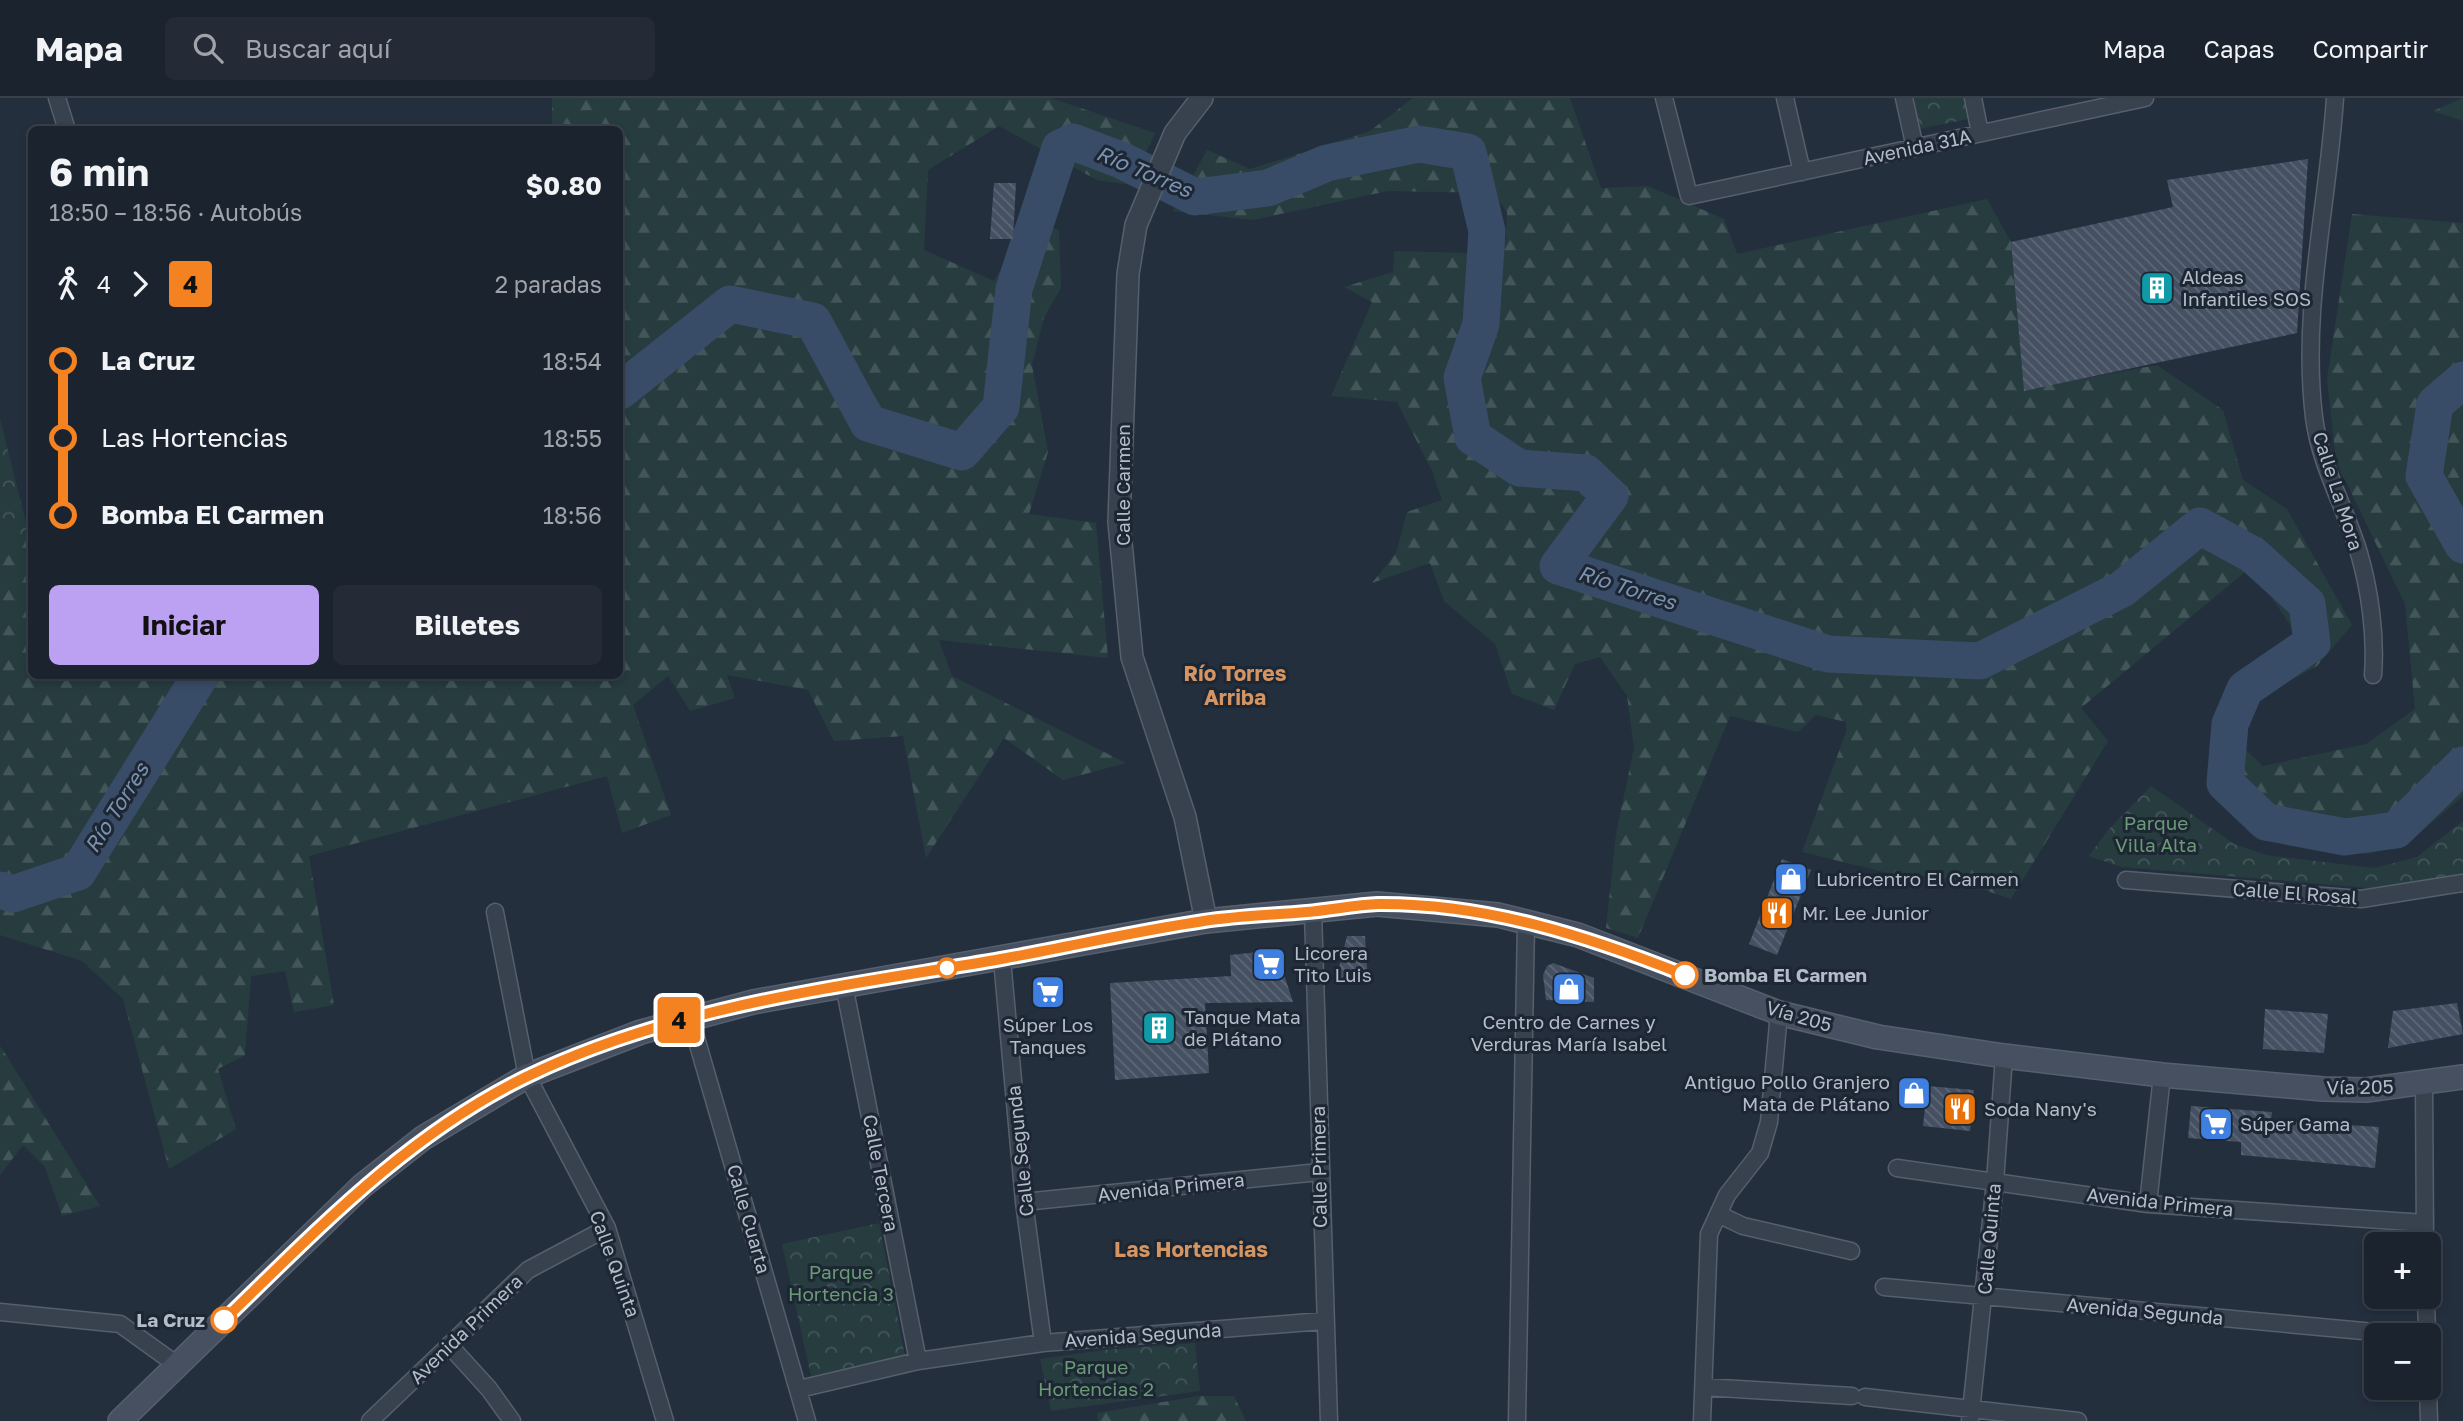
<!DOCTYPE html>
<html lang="es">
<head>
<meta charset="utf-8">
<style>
  :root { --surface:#1b232e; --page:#242b36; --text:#f1f3f6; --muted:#a0a4aa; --line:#39404a; --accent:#bca0f2 }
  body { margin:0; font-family:"Golos Text",sans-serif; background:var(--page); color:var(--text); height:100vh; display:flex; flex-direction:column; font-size:26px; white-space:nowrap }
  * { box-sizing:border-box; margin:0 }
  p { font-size:23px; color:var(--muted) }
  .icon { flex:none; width:38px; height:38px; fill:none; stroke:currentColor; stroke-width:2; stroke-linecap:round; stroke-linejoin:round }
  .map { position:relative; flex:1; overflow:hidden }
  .details { position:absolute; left:28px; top:28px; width:595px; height:553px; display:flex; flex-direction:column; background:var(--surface); border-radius:10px; box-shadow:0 4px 10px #0003,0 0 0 2px var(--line) }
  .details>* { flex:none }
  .badge { padding:0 14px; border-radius:5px; font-size:24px; line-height:46px }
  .fabs { position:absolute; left:2364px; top:1134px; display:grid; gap:14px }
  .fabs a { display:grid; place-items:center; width:77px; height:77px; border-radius:10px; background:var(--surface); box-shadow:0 4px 10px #0003,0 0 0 2px var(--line); font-size:35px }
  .map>.badge { position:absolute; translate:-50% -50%; box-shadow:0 0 0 4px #fff }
  .legs { display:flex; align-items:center; gap:10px; height:77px; padding:0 21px; font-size:23px }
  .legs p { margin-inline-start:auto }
  .headline { display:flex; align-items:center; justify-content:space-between; height:119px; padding:0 21px }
  h1 { font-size:38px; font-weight:700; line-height:52px }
  .action { display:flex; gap:14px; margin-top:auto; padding:14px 21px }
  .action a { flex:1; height:80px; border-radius:10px; background:var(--accent); color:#111; font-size:28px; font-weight:700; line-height:80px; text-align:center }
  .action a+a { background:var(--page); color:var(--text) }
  ul { padding:0 21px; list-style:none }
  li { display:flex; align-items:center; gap:24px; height:77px; font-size:26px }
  li i { display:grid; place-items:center; width:10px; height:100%; margin:0 9px; background:currentColor }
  li i::after { content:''; width:18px; height:18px; margin:-9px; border:5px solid; border-radius:50%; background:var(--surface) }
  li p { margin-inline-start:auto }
  li:first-child i { background:linear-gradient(#0000 50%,currentColor 0) }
  li:last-child i { background:linear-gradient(currentColor 50%,#0000 0) }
  header { display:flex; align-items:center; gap:42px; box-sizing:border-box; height:98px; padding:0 35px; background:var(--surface); border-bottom:2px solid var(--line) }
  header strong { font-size:33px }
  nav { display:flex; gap:38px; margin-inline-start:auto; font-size:24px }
  .search { width:490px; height:63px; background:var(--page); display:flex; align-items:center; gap:18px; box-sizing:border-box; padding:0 24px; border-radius:10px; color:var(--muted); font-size:26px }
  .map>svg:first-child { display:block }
  .forest { fill:url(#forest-firs) }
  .park { fill:url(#park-crowns) }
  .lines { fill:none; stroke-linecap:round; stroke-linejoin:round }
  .river { stroke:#394c67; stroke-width:37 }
  .building { fill:url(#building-back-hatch) }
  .minor-casing { stroke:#565f6c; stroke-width:19 }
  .tertiary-casing { stroke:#565f6c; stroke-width:24 }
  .secondary-casing { stroke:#565f6c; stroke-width:26 }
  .minor { stroke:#38414e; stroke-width:16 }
  .tertiary { stroke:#38414e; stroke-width:21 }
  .secondary { stroke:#465061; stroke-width:23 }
  .line-1-casing { stroke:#fff; stroke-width:16 }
  .line-1 { stroke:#f58220; stroke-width:10 }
  .stop-1-dot { fill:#fff; stroke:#f58220; stroke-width:3.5 }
  .labels { text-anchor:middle; stroke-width:6; stroke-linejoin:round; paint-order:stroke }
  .street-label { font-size:19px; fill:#b4bcc9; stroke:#1d2633 }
  .poi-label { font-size:19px; fill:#b4bcc9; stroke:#1d2633; text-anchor:start }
  .park-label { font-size:19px; fill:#6b9a76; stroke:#1d2633 }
  .stop-label { font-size:19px; font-weight:bold; fill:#b4bcc9; stroke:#1d2633; text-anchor:start }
  .water-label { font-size:21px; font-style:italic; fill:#7c92b1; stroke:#1d2633 }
  .neighbourhood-label { font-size:21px; font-weight:bold; fill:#d59563; stroke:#1d2633 }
</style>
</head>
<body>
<header>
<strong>Mapa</strong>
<div class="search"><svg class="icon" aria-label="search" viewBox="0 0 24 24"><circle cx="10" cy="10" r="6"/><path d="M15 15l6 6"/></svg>Buscar aquí</div>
<nav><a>Mapa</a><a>Capas</a><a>Compartir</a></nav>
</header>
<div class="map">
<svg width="2463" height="1323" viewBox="0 0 2463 1323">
  <defs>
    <pattern id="forest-firs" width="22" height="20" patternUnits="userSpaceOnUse" patternTransform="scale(1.75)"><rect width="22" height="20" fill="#263c3f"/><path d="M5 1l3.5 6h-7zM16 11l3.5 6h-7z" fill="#435659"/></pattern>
    <pattern id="park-crowns" width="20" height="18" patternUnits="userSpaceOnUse" patternTransform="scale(1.75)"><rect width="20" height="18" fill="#263c3f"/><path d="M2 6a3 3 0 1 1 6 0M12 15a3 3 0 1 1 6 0" fill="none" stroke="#435659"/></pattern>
    <pattern id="building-back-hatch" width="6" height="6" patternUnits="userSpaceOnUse" patternTransform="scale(1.75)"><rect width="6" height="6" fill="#455162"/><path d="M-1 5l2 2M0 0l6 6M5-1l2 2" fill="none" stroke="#5d6877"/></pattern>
  </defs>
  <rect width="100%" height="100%" fill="#242f3e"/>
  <path class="forest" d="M552,0H1051L1155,35L1131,87L1097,82L999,28L928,72L924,152L994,183L1029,121L1059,132L1061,190L1044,219L1032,267L1048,354L1029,416L1096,425L1108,560L939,542L952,578L1126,665L1063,682L1004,640L926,760L903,638L834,643L808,592L727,577L735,600L690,613L668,578L633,607L671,717L622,735L607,678L309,758L334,907L294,914L285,873L251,878L245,957L218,971L236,1031L169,1071L123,901L82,863L0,837V444L31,435L32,578H620V32L552,31Z
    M1413,0H1570L1601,90L1648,88L1724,121L1737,156L1987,101L2011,144L2024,292L2157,267L2223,312L2243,382L2287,411L2352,527L2317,568L2251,604L2246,652L2263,668L2366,646L2415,611L2405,506L2336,363L2327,281L2352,116L2463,125V698L2408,745L2368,756L2266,742L2221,692L2219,624L2240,582L2293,549L2295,534L2251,469L2081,610L2108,643L2011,801L1952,781L1888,775L1802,754L1846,634V624L1816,617L1798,634L1730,618L1638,840L1606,830L1616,736L1634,650L1627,598L1600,559L1575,566L1554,612L1512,596L1495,546L1444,503L1430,465L1372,485L1396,455L1407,414L1442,402L1432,373L1397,304L1331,298L1372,204L1344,189L1393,174L1394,153L1468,155L1506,142L1507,114L1493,95L1388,93L1253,122L1173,113L1207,52L1250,71L1370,33Z
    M2463,0V23L2433,13Z
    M0,948L3,952L100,1108L62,1118L45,1069L23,1047L0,1077Z
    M1199,1298H1234L1246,1323H1098L1097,1315Z"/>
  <path class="park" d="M1913,0H1964L1968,21L1919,31Z
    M0,321L29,436L0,444Z
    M2151,688L2234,746L2266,757L2374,770L2417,759L2463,723V777L2370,790L2122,769L2089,758L2108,732Z
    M879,1125L905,1258L811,1278L782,1146Z
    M1195,1245L1200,1293L1051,1313L1040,1261L1104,1252Z"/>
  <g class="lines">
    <path class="river" d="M2463,282L2435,306L2424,378L2463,447
      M620,293L730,206L813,223L868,325L962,354L1001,309L1014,191L1060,50L1073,44L1121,62L1195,99L1268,90L1327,65L1419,46L1468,54L1487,133L1481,226L1462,280L1473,339L1519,370L1586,375L1610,398L1558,468L1828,556L1980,563L2122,491L2200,428L2253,457L2307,506L2312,545L2245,591L2230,626L2225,685L2266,724L2345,739L2396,732L2463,667
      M0,792L13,796L78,774L200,578"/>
  </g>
  <path class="building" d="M2308,61L2297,235L2024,293L2011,144L2173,109L2167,82Z
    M994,85H1016L1013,141H990Z
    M1782,761L1811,772L1777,857L1749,846Z
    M1347,838H1365L1368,883L1335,885Z
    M1276,852L1293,904L1205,905L1209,975L1115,982L1110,885L1231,878L1230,857Z
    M1553,865L1594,880V904L1546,902L1543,877L1547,868Z
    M1059,878L1060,904L1036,906L1035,884L1044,879Z
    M2457,905L2463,936L2388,950L2393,913Z
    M2265,911L2328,916L2324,955L2263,951Z
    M1903,986L1974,992L1970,1033L1923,1028L1925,1009L1900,1005Z
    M2191,1008L2272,1014L2271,1022L2379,1029L2375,1070L2241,1057V1044L2188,1040Z"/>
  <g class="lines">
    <g class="minor-casing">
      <path id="minor" d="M57,0L67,32
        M1664,0L1689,98L2145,0
        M1785,0L1802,74
        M1904,0L1915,50
        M1973,0L1980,35
        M2335,0C2328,107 2301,212 2314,319C2320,367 2345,409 2359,455C2370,493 2376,538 2373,577
        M2126,782L2361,801L2463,785
        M495,814L527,978L607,1130L665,1323
        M1313,814L1329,1323
        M1002,861L1024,1104L1043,1245
        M844,887L918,1263
        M690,919L807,1323
        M2424,986L2425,1146
        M1897,1070L2148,1106L2425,1125
        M1024,1104L1319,1074
        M2148,1106L2162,977
        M1718,1116L1743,1128L1851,1153
        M1884,1189L2407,1237
        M2426,1199L2427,1237
        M0,1214L120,1226L177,1267
        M449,1247L489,1291L512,1323
        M1704,1289L1852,1298
        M2428,1290L2429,1323
        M799,1291L918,1263L1043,1245L1323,1223
        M1865,1299L2078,1323
        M370,1323L528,1172L607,1130
        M1517,1323L1526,824
        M1702,1323L1709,1136L1727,1097L1760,1055L1769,1024L1779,915
        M1970,1323L1995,1084L2004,958"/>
    </g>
    <g class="tertiary-casing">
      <path id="tertiary" d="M1202,0L1175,35L1136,127L1128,176L1119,424L1132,559L1185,719L1206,823"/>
    </g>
    <g class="secondary-casing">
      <path id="secondary" d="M120,1323L362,1088L423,1040L527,978L641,934L753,904L1206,823L1377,806L1498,817L1578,837L1779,915L1878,939L2004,958L2162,977L2323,991L2366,992L2463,979"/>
    </g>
    <use href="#minor" class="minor"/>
    <use href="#tertiary" class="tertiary"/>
    <use href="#secondary" class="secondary"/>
  </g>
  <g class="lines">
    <g class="line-1-casing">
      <path id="line-1" d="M224,1222C318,1131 407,1037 526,979C675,907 840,889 1001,861C1069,849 1136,833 1204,823C1238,818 1273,817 1307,814C1331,812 1355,807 1378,806C1485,805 1587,838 1685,877"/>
    </g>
    <use href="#line-1" class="line-1"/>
  </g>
  <defs>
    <g id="building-square" transform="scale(1.75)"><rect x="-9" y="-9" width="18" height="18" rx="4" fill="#0f9aa8" stroke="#1d2633"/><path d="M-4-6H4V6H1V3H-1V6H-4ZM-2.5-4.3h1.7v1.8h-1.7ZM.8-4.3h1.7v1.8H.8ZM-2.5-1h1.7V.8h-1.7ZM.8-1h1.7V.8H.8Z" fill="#fff"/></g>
    <g id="shop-square" transform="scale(1.75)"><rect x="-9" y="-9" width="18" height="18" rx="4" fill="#3f7fe0" stroke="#1d2633"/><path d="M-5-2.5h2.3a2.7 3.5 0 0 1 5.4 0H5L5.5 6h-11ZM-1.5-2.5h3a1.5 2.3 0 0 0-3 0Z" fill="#fff"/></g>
    <g id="restaurant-square" transform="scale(1.75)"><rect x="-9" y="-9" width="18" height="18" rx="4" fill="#e8710a" stroke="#1d2633"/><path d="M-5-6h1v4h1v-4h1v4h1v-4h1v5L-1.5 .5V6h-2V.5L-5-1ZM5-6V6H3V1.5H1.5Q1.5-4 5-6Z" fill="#fff"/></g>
    <g id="supermarket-square" transform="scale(1.75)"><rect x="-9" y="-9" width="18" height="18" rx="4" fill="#3f7fe0" stroke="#1d2633"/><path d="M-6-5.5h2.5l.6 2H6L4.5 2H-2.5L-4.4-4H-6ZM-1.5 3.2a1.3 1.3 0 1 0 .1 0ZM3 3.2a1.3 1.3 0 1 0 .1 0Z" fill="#fff"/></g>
  </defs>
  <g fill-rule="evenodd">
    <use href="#building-square" x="2157" y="190"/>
    <use href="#shop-square" x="1791" y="781"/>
    <use href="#restaurant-square" x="1777" y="815"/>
    <use href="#supermarket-square" x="1269" y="866"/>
    <use href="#shop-square" x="1569" y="891"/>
    <use href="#supermarket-square" x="1048" y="894"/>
    <use href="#building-square" x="1159" y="930"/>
    <use href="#shop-square" x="1914" y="995"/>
    <use href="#restaurant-square" x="1960" y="1011"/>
    <use href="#supermarket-square" x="2216" y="1026"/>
  </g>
  <g class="stop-1-dot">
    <circle cx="947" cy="870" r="9"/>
    <circle cx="1685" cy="877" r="12"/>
    <circle cx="224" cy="1222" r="12"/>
  </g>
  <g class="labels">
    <g class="street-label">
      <text transform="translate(1917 49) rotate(-12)" y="7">Avenida 31A</text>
      <text transform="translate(1123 387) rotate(-90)" y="7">Calle Carmen</text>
      <text transform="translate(2338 393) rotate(72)" y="7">Calle La Mora</text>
      <text transform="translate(2295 795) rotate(4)" y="7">Calle El Rosal</text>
      <text transform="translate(1799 918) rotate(16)" y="7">Vía 205</text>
      <text transform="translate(2360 989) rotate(-1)" y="7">Vía 205</text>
      <text transform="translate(1020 1053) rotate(-96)" y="7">Calle Segunda</text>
      <text transform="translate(1319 1069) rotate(-91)" y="7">Calle Primera</text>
      <text transform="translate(881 1075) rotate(79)" y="7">Calle Tercera</text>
      <text transform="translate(1171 1089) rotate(-6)" y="7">Avenida Primera</text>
      <text transform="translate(2160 1104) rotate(6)" y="7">Avenida Primera</text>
      <text transform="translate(749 1121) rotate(74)" y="7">Calle Cuarta</text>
      <text transform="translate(1989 1141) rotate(-85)" y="7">Calle Quinta</text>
      <text transform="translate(615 1166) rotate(70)" y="7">Calle Quinta</text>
      <text transform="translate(2145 1213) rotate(5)" y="7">Avenida Segunda</text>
      <text transform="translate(466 1231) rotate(-44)" y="7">Avenida Primera</text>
      <text transform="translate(1143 1237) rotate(-4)" y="7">Avenida Segunda</text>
    </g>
    <g class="poi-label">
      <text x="2182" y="186">Aldeas<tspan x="2182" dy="22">Infantiles SOS</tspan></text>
      <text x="1816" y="788">Lubricentro El Carmen</text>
      <text x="1802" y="822">Mr. Lee Junior</text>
      <text x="1294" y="862">Licorera<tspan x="1294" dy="22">Tito Luis</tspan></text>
      <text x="1184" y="926">Tanque Mata<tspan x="1184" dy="22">de Plátano</tspan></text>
      <text x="1569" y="931" text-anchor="middle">Centro de Carnes y<tspan x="1569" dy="22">Verduras María Isabel</tspan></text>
      <text x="1048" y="934" text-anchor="middle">Súper Los<tspan x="1048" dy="22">Tanques</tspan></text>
      <text x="1890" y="991" text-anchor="end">Antiguo Pollo Granjero<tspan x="1890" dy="22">Mata de Plátano</tspan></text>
      <text x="1984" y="1018">Soda Nany's</text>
      <text x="2240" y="1033">Súper Gama</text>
    </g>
    <g class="park-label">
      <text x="2156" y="732">Parque<tspan x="2156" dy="22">Villa Alta</tspan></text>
      <text x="841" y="1181">Parque<tspan x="841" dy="22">Hortencia 3</tspan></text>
      <text x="1096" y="1276">Parque<tspan x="1096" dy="22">Hortencias 2</tspan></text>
    </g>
    <g class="stop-label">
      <text x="1704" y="884">Bomba El Carmen</text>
      <text x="205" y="1229" text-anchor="end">La Cruz</text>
    </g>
    <g class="water-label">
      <text transform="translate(1144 74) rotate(23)" y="7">Río Torres</text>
      <text transform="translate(1627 490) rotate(18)" y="7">Río Torres</text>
      <text transform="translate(117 710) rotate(-58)" y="7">Río Torres</text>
    </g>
    <g class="neighbourhood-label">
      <text x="1235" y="583">Río Torres<tspan x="1235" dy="24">Arriba</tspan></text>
      <text x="1191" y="1159">Las Hortencias</text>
    </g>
  </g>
</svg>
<div class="fabs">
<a>+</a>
<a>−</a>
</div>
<b class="badge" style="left:679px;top:922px;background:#f58220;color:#111">4</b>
<section class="details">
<div class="headline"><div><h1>6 min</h1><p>18:50 – 18:56 · Autobús</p></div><b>$0.80</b></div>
<div class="legs"><svg class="icon" aria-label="walk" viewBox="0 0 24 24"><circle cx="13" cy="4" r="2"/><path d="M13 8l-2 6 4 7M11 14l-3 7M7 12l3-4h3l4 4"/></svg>4<svg class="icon" aria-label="forward" viewBox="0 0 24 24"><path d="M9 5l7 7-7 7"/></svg><b class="badge" style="background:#f58220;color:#111">4</b><p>2 paradas</p></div>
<ul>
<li><i style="color:#f58220"></i><b>La Cruz</b><p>18:54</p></li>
<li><i style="color:#f58220"></i><span>Las Hortencias</span><p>18:55</p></li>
<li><i style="color:#f58220"></i><b>Bomba El Carmen</b><p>18:56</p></li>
</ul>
<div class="action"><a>Iniciar</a><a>Billetes</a></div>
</section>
</div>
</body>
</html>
